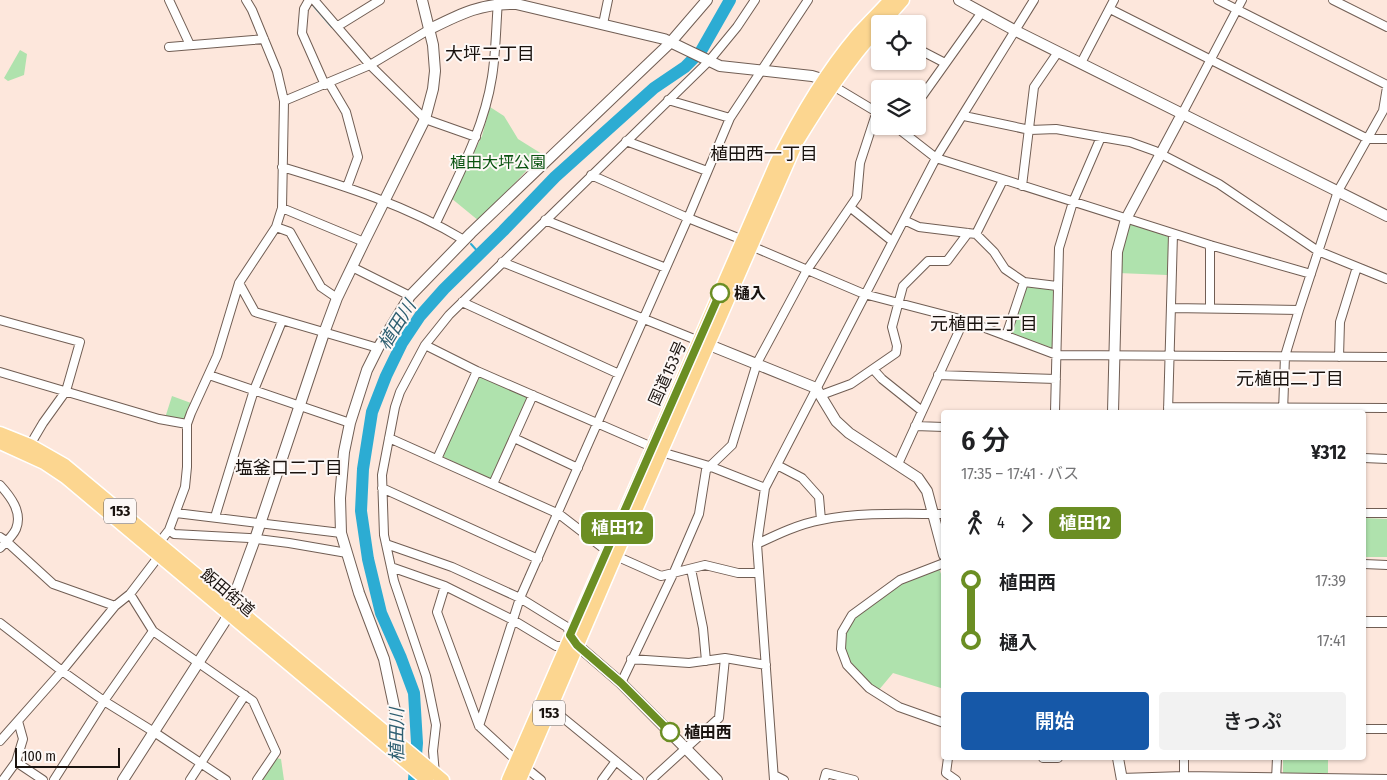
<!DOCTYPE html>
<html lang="ja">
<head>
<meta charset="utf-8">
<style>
  :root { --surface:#fff; --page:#f2f2f2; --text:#202124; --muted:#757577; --accent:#1658a8 }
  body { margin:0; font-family:"Fira Sans Condensed","Noto Sans JP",sans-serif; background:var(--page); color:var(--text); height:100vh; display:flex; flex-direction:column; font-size:19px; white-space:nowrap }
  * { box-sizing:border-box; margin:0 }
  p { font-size:16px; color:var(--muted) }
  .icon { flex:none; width:28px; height:28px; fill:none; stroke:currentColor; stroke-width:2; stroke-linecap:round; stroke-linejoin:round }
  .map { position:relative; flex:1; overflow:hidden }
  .drawer { position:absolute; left:941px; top:410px; width:425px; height:350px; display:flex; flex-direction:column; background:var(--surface); border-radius:5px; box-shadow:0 1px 4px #0004 }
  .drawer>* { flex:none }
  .badge { padding:0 10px; border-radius:8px; font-size:18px; line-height:32px }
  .fabs { position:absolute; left:871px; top:15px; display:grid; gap:10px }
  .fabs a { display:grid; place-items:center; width:55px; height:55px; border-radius:5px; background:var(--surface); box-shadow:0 1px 4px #0004; font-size:25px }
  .scale { position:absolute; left:15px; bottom:12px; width:105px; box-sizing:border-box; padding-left:5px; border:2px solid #1a130f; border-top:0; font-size:14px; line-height:18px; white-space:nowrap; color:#1a130f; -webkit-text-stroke:4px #fdf8f6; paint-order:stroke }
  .map>.badge { position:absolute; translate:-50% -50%; box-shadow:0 0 0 2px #fff }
  .legs { display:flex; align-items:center; gap:8px; height:55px; padding:0 20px; font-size:16px }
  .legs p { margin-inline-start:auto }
  .overview { display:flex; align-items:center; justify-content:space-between; height:85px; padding:0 20px }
  h1 { font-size:28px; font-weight:600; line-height:38px }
  .button { display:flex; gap:10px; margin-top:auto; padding:10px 20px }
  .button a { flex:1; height:58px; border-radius:5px; background:var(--accent); color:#fff; font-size:20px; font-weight:600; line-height:58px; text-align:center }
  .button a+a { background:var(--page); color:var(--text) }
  ul { padding:0 20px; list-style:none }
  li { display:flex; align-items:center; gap:18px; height:60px; font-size:19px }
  li i { display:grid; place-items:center; width:8px; height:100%; margin:0 6px; background:currentColor }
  li i::after { content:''; width:12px; height:12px; margin:-6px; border:4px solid; border-radius:50%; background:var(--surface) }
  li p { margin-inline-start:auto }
  li:first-child i { background:linear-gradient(#0000 50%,currentColor 0) }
  li:last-child i { background:linear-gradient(currentColor 50%,#0000 0) }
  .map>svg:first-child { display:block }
  .green { fill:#afe2ad }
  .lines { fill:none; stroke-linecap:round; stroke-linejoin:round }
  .stream { stroke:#2cacd3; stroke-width:2 }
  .river { stroke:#2cacd3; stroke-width:12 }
  .minor-casing { stroke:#715e54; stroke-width:10 }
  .tertiary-casing { stroke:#715e54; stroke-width:12 }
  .trunk-casing { stroke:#fff; stroke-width:15 }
  .minor { stroke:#fff; stroke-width:8 }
  .tertiary { stroke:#fff; stroke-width:10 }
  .trunk { stroke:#fcd690; stroke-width:12 }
  .line-1-casing { stroke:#fff; stroke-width:11 }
  .line-1 { stroke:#6b8e23; stroke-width:8 }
  .stop-1-dot { fill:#fff; stroke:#6b8e23; stroke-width:2.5 }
  .labels { text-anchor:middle; stroke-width:4; stroke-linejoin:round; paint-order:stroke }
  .shield { fill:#fdf8f6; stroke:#5e5854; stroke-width:1 }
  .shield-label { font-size:15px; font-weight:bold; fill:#1a130f }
  .park-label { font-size:16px; fill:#095310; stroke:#fdf8f6 }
  .stop-label { font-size:16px; font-weight:bold; fill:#1a130f; stroke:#fdf8f6; text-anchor:start }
  .street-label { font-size:16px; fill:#1a130f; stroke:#fdf8f6 }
  .neighbourhood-label { font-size:18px; fill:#1a130f; stroke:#fdf8f6 }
  .water-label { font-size:18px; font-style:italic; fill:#2d5e70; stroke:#fdf8f6 }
</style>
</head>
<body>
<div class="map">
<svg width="1387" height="780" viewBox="0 0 1387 780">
  <rect width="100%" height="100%" fill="#fde7dc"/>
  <path class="green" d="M20,50L27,54L24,75L8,81L4,78Z
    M490,107L504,116L518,139L542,154L479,221L451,198L482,136Z
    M1128,223L1169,237L1167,275L1118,273L1120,254Z
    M1026,286L1053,289L1052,348L1010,333Z
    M479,375L528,397L492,481L442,456Z
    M172,396L191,403L185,421L165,418Z
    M1364,518L1387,519V557H1364Z
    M939,569L944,581V689L893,673L878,691C867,681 855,671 848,657C827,610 907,581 939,569Z
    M276,758L281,759L284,780H262Z
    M1283,758H1328V773L1283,774Z"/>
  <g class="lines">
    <path class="stream" d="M313,5L332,27
      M471,244L480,254"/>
    <path class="river" d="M414,780L417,743L414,693L401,658L381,613L368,559L361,511L363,469L372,412L386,376L402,343L420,316L444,289L503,231L555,177L654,88L685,67L701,51L730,0"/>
    <g class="minor-casing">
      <path id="minor" d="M169,0L190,45
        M309,0L304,9L302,33L325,85
        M314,0L370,65L425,119L476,137
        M1218,0L1387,85
        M1333,0L1387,27
        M1110,9L1368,139H1387
        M603,24L608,0
        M338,26L380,0
        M169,47L264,39
        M918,49L945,63
        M1081,63L1114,0
        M329,83L346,112L358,157L347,187
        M830,84L880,114
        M668,100L730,118
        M284,101L370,65L430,29
        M918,102L982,12
        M1182,114L1242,0
        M964,116L1030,130L1056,129L1101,137L1130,142L1155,151L1219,184L1318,251L1387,279
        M895,126L936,158L1210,245L1311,274
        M626,141L707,171
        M282,167C345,186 408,206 464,240
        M591,175L688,218L743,240
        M1022,186L1034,87L1058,52
        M282,208L364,242
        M851,208L892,241
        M545,220L666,268
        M904,220L919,227L976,234L994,252L1005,269L1024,282L1057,286
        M436,223C458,176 484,129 492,77C496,52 496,26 498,1
        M276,227L290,232L321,287L337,298
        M976,234L1003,180
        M1210,245V308
        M751,246L864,294L964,320L1057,355L1387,357
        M502,262L699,341
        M352,267L410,296
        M239,283L255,312L378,348
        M462,302L619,374
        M1171,308L1299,310
        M0,320L80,342L66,391L43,423L30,445
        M1006,336L1024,282
        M425,345L477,371L652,447
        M1339,357L1340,322L1357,267
        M873,369L882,379L922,411
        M0,372L159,419L187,424
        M209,375L350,423
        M938,375L1056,379
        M821,395L851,384L896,353L897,346L892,327L903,286L928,261H947L968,233
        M1168,407L1387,408
        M1055,412L1059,248L1073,202L1101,137
        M1168,412L1173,234
        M1283,412L1285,356L1299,310L1338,191L1383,111L1387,87
        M915,426L944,427
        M389,438L559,514L607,551
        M514,438L578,468
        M661,452L709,466L765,488
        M1364,458L1387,459
        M437,459L477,371
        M898,464L964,320
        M777,465L802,478L819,497L821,520
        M493,484L533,395
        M0,485C10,496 23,512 16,529C13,536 5,543 0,548
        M382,488L538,559
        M176,513L341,533
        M1364,513H1387
        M215,517L254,390L282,321
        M169,530L174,534L249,538L289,543L347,553
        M0,537L6,541L53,584L115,606
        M386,544L452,567L520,598L567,627L571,636
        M757,544C778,534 799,524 821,520C861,512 903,514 944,514
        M616,556L661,576L705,565L738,573H759
        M944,563L900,580L852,615L842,632L841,649L847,665L869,688L899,707L944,723
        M1364,564L1387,565
        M391,567L445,586L513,620L556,646H567
        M691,569L703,628L706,661
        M445,586L437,612L479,726L517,761
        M130,594L153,631L253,701L276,752L257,780
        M0,623L62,671L104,701L154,732L226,780
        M631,659L689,663L725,658L766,665
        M621,683L674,572L699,514L706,470L732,445L757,363L807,270L857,197L860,163L877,111
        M551,708L639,780
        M18,721L23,739L16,762L43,780
        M479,726L520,598L688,218L730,118L808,0
        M1364,729H1387
        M0,741L62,671L115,606L130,594L159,556V543L169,530L185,487L187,467V424L191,413L217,356L239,283L276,227L282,208L284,101L277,71L252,10L246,0
        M948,758L946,773L956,780
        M1043,758H1058
        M525,767L541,780
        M435,774L433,751L436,725L426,676L394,581L384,535L382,475L395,407L400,392L425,345L449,315L709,61L737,27L755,0
        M774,775L784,780
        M1121,778L1184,776L1387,779
        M3,780L16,762
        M54,780L104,701L153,631
        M190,780L245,695
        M602,780L616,761
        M651,780L719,718L725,658
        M774,780L757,544L765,488L936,158L1034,0
        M824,780L826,773L854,780
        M1184,780V758
        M1276,780L1277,758"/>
    </g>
    <g class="tertiary-casing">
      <path id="tertiary" d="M959,0L1016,31L1387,216
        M430,29C460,14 481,3 516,4L664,39L720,66L812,76L825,80
        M702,342L816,388L836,421L849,433L918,478L927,491L944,555
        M1113,412L1117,252L1126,219L1182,114
        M1364,622H1387
        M577,645L621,683L717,780
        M390,736L395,731L396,715L384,659L359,593L341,533L340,498L344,452L350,423L367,370L378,348L410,296L471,233L670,43L707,0
        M1118,758L1122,780
        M123,780L225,621L255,539L324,333L337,298L364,242L425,119L433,89L435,71L433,45L422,0"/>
    </g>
    <g class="trunk-casing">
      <path id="trunk" d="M882,24L903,0
        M0,433L30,445L65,465L443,780
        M0,443L44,463L65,477L427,780
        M508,780L776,163C798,119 824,74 856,36C867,24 879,12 890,0
        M520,780L616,556L797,142C822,101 848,61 880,26"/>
    </g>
    <use href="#minor" class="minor"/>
    <use href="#tertiary" class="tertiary"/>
    <use href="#trunk" class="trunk"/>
  </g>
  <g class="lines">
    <g class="line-1-casing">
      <path id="line-1" d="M670,732L621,683L577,645L570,635L720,293"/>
    </g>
    <use href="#line-1" class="line-1"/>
  </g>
  <g class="stop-1-dot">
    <circle cx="720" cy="293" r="9"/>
    <circle cx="670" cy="732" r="9"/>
  </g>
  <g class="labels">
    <g class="shield">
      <rect x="104" y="498.5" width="32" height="25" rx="4"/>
      <rect x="533" y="700.5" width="32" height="25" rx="4"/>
    </g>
    <g class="shield-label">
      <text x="120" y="516">153</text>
      <text x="549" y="718">153</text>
    </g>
    <g class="park-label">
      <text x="498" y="168">植田大坪公園</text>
    </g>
    <g class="stop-label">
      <text x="734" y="299">樋入</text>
      <text x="684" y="738">植田西</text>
    </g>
    <g class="street-label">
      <text transform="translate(667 373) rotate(-66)" y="6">国道153号</text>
      <text transform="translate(228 592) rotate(40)" y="6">飯田街道</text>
    </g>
    <g class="neighbourhood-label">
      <text x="490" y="60">大坪二丁目</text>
      <text x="764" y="160">植田西一丁目</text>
      <text x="984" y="330">元植田三丁目</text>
      <text x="1290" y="385">元植田二丁目</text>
      <text x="289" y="474">塩釜口二丁目</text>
    </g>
    <g class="water-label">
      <text transform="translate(397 325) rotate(-58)" y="6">植田川</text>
      <text transform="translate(397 735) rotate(-90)" y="6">植田川</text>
    </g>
  </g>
</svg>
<div class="fabs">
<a><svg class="icon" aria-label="locate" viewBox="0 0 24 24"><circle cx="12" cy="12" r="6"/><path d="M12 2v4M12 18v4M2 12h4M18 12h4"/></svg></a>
<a><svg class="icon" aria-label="layers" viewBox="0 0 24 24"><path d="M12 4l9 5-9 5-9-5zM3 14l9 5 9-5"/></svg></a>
</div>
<div class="scale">100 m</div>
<b class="badge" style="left:617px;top:528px;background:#6b8e23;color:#fff">植田12</b>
<section class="drawer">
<div class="overview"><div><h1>6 分</h1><p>17:35 – 17:41 · バス</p></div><b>¥312</b></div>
<div class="legs"><svg class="icon" aria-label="walk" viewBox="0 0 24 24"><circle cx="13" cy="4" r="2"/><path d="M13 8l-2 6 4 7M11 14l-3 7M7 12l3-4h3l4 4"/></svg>4<svg class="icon" aria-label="forward" viewBox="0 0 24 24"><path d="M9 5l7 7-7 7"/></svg><b class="badge" style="background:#6b8e23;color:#fff">植田12</b></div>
<ul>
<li><i style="color:#6b8e23"></i><b>植田西</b><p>17:39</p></li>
<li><i style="color:#6b8e23"></i><b>樋入</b><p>17:41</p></li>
</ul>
<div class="button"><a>開始</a><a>きっぷ</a></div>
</section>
</div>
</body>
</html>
